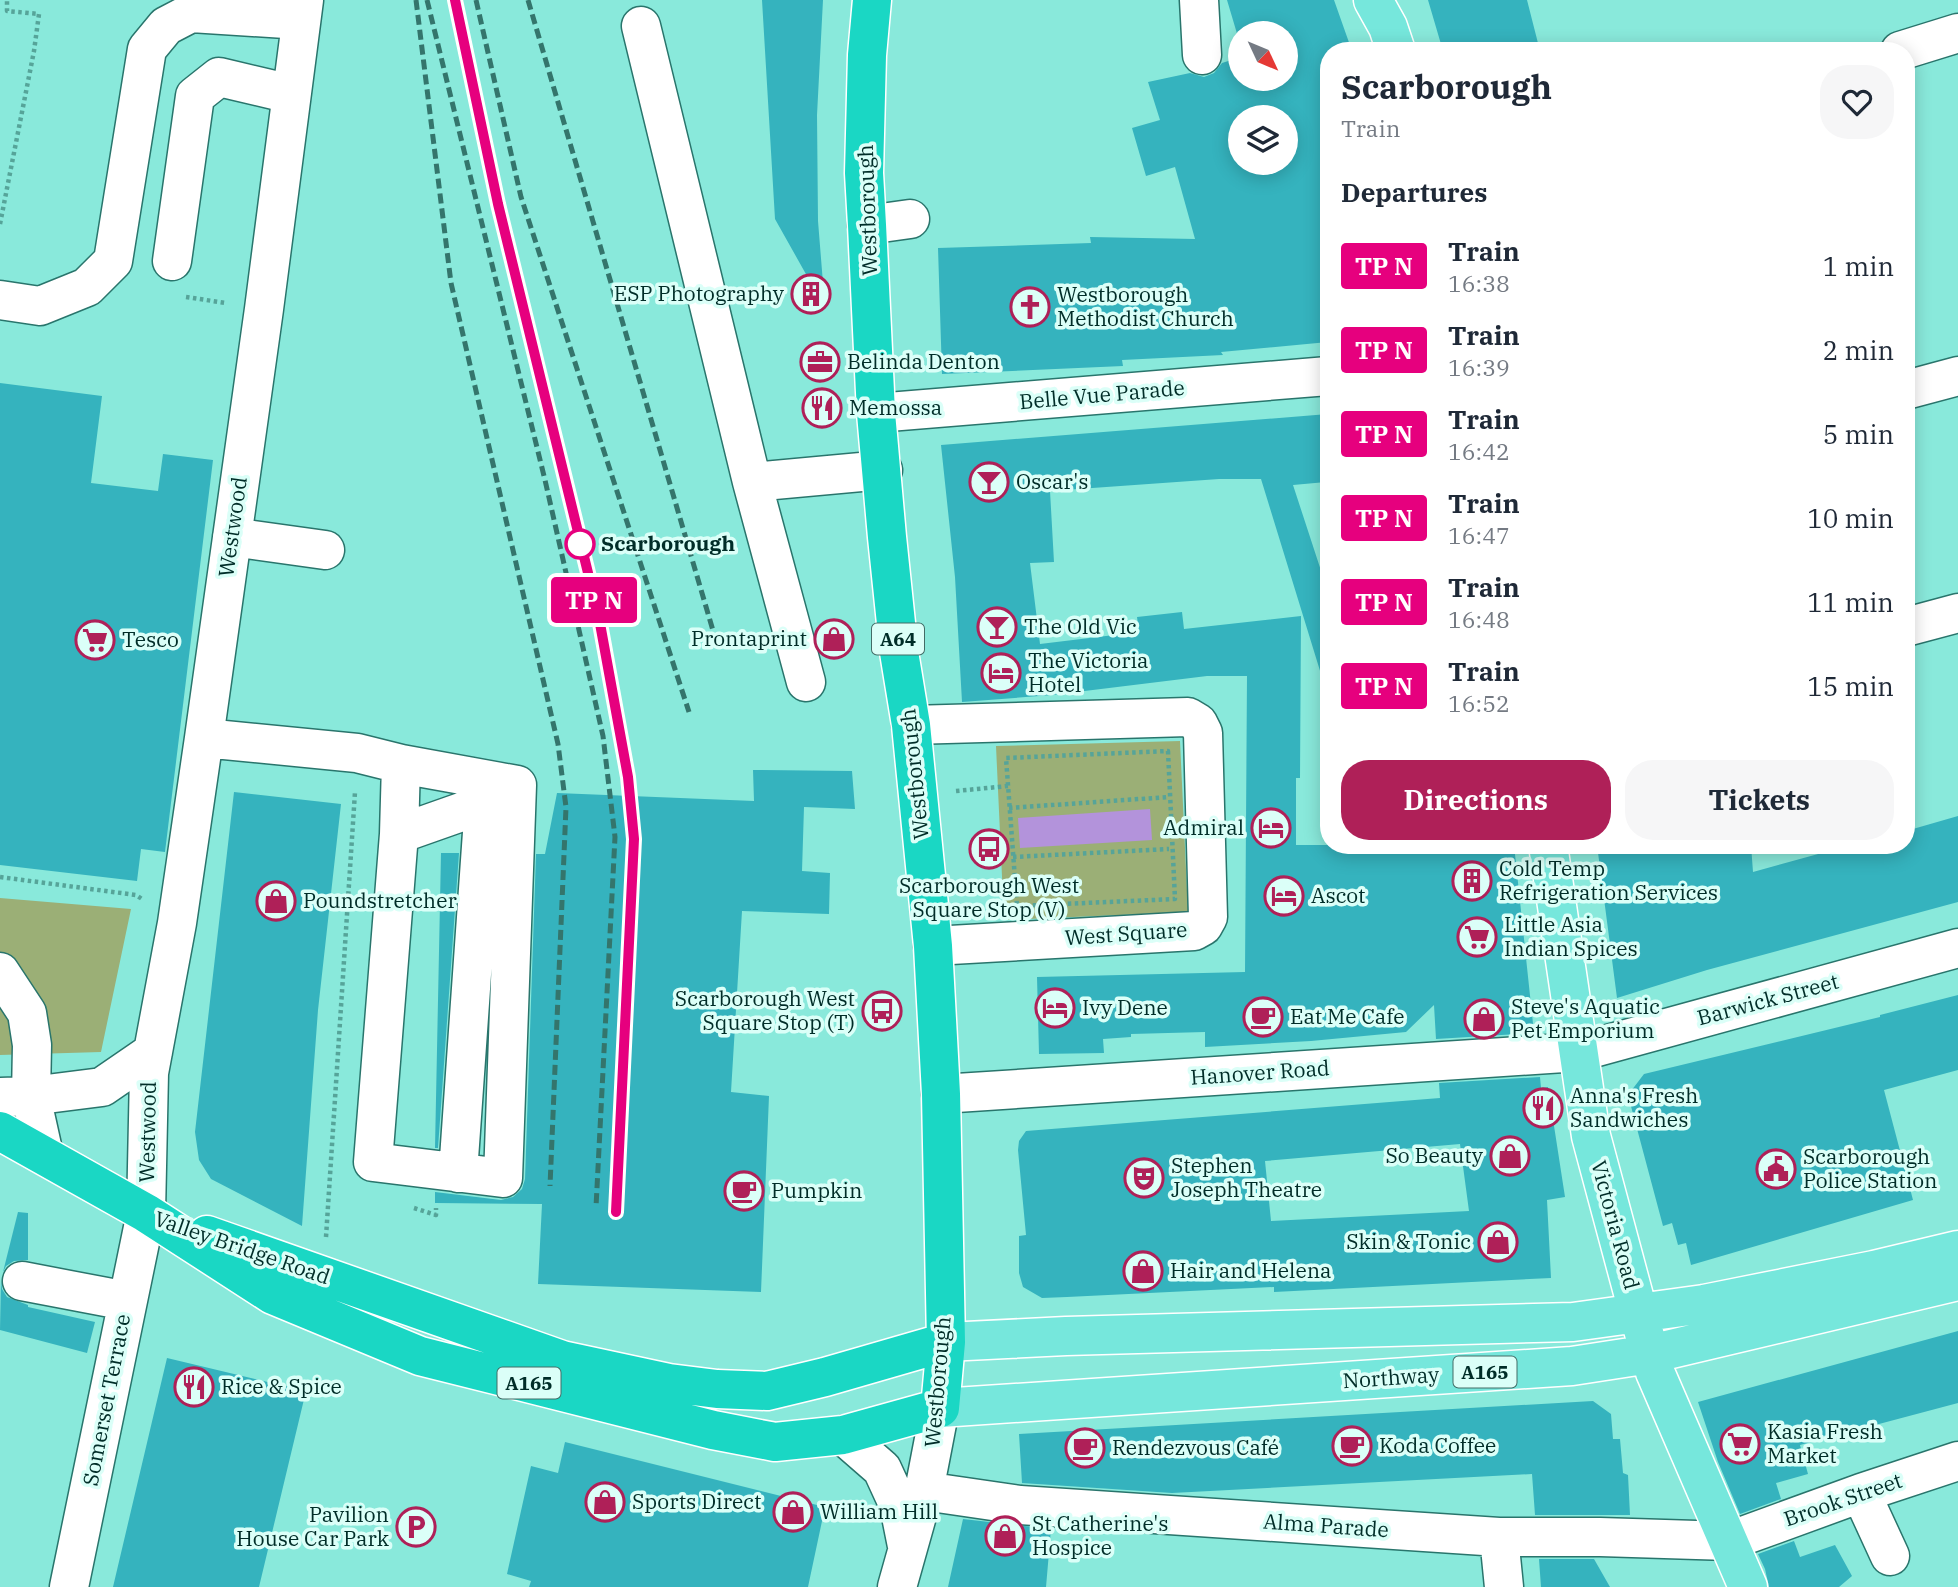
<!DOCTYPE html>
<html lang="en">
<head>
<meta charset="utf-8">
<style>
  :root { --surface:#fff; --page:#f6f6f7; --text:#1f2937; --muted:#747a83; --accent:#af2058 }
  body { margin:0; font-family:"IBM Plex Serif",serif; background:var(--page); color:var(--text); height:100vh; display:flex; flex-direction:column; font-size:26px; white-space:nowrap }
  * { box-sizing:border-box; margin:0 }
  p { font-size:23px; color:var(--muted) }
  .icon { flex:none; width:38px; height:38px; fill:none; stroke:currentColor; stroke-width:2; stroke-linecap:round; stroke-linejoin:round }
  .map { position:relative; flex:1; overflow:hidden }
  .drawer { position:absolute; left:1320px; top:42px; width:595px; height:812px; display:flex; flex-direction:column; background:var(--surface); border-radius:28px; box-shadow:0 4px 18px #0003 }
  .drawer>* { flex:none }
  .badge { padding:0 14px; border-radius:5px; font-size:24px; line-height:46px }
  .needle { width:46px; rotate:134deg }
  .buttons { position:absolute; left:1228px; top:21px; display:grid; gap:14px }
  .buttons a { display:grid; place-items:center; width:70px; height:70px; border-radius:50%; background:var(--surface); box-shadow:0 4px 18px #0003; font-size:35px }
  .map>.badge { position:absolute; translate:-50% -50%; box-shadow:0 0 0 4px #fff }
  h2 { padding:0 21px; font-size:26px; line-height:63px }
  .round { display:grid; place-items:center; flex:none; width:74px; height:74px; border-radius:28px; background:var(--page) }
  .overview { display:flex; align-items:center; justify-content:space-between; height:119px; padding:0 21px }
  h1 { font-size:33px; font-weight:700; line-height:52px }
  .button { display:flex; gap:14px; margin-top:auto; padding:14px 21px }
  .button a { flex:1; height:80px; border-radius:28px; background:var(--accent); color:#fff; font-size:28px; font-weight:700; line-height:80px; text-align:center }
  .button a+a { background:var(--page); color:var(--text) }
  ul { padding:0; list-style:none }
  li { display:flex; align-items:center; gap:21px; height:84px; padding:0 21px }
  li div { flex:1 }
  li b { display:block; font-size:26px }
  li em { font-style:normal }
  li .badge { min-width:77px; font-weight:700; text-align:center }
  .map>svg:first-child { display:block }
  .green { fill:#9baf76 }
  .water { fill:#b393db }
  .building { fill:#35b3be; fill-rule:evenodd }
  .lines { fill:none; stroke-linecap:round; stroke-linejoin:round }
  .minor-casing { stroke:#29756c; stroke-width:41 }
  .major-casing { stroke:#fff; stroke-width:41 }
  .highway-casing { stroke:#fff; stroke-width:41 }
  .path { stroke:#56a499; stroke-width:4.5; stroke-dasharray:3.5 3.5; stroke-linecap:butt }
  .minor { stroke:#fff; stroke-width:38 }
  .major { stroke:#76e7dc; stroke-width:38 }
  .highway { stroke:#1ad7c4; stroke-width:38 }
  .rail { stroke:#34756c; stroke-width:5; stroke-dasharray:10 5; stroke-linecap:butt }
  .line-casing { stroke:#fff; stroke-width:16 }
  .line { stroke:#e6007e; stroke-width:10 }
  .stop-dot { fill:#fff; stroke:#e6007e; stroke-width:3.5 }
  .labels { text-anchor:middle; stroke-width:7; stroke-linejoin:round; paint-order:stroke }
  .shield { fill:#dbfff8; stroke:#426c66; stroke-width:2 }
  .shield-label { font-size:19px; font-weight:bold; fill:#002d28 }
  .street-label { font-size:21px; fill:#002d28; stroke:#dbfff8 }
  .poi-label { font-size:21px; fill:#002d28; stroke:#dbfff8; text-anchor:start }
  .stop-label { font-size:21px; font-weight:bold; fill:#002d28; stroke:#dbfff8; text-anchor:start }
</style>
</head>
<body>
<div class="map">
<svg width="1958" height="1587" viewBox="0 0 1958 1587">
  <rect width="100%" height="100%" fill="#89e9db"/>
  <path class="green" d="M1180,741L1188,912L1004,920L996,746Z
    M0,898L131,909L101,1052L0,1055Z"/>
  <path class="water" d="M1150,809L1152,840L1020,848L1018,818Z"/>
  <path class="building" d="M762,0H823L817,115L818,221L825,308L775,219Z
    M1227,0H1334L1352,51H1328V342L1221,352L1223,355L1122,360L1123,366L942,374L938,248L1091,243L1090,237L1195,239L1175,167L1146,176L1132,128L1160,120L1148,82L1190,73L1204,77L1214,73L1222,63L1241,57V79H1286V33H1241V47ZM1241,117H1286V163H1241Z
    M1428,0H1527L1540,51H1443Z
    M0,383L102,396L91,483L158,491L163,454L213,460L165,852L141,849L137,881L0,865Z
    M1328,414L1326,482L1293,485L1328,592V673L1321,674L1261,479H1219L1050,491L1054,562L1030,563L1040,644L1139,632L1137,617L1182,612L1184,629L1301,616L1300,778H1296V845H1514L1534,1033L1436,1039L1434,1005L1406,1032L1311,1041L1205,1047V1032L1131,1034V1037L1103,1039L1104,1053L1039,1054L1037,977L1245,972L1247,676H1207L1052,695L962,702L955,577L941,445Z
    M753,770L852,771L855,809L804,807L802,871L830,873L829,914L742,911L731,1092L769,1096L761,1292L538,1284L542,1204L435,1203V1192L501,1200L513,1197L522,1189L525,1179L536,854H545L557,793L754,801Z
    M234,792L341,804L318,1010L302,1226L211,1179L199,1160L195,1132Z
    M1958,816V902L1707,970L1617,998L1597,845H1751L1753,872L1851,845H1906V831Z
    M441,853H459L438,1148H435Z
    M1958,995V1070L1884,1090L1913,1200L1691,1265L1686,1243L1678,1245L1672,1223L1663,1226L1628,1095L1644,1074L1880,1017V1015Z
    M1540,1077L1541,1088L1548,1087L1565,1197L1547,1200L1551,1278L1274,1292V1287L1067,1297L1042,1298L1023,1287L1019,1273V1236L1026,1235L1018,1150L1019,1141L1026,1131L1440,1098L1439,1083ZM1460,1144L1469,1211L1271,1221L1265,1161Z
    M18,1212L28,1213V1260L14,1261L6,1266L3,1272Z
    M1,1280L2,1289L7,1297L28,1305V1307L95,1322L87,1353L0,1330Z
    M1958,1331V1403L1800,1445L1808,1474L1776,1483L1781,1499L1740,1514L1718,1462L1698,1402Z
    M167,1358L306,1391L259,1587H113Z
    M1593,1401L1611,1414L1613,1439H1620L1623,1473L1628,1475L1630,1515H1535L1532,1474L1172,1493L1022,1483L1019,1434Z
    M565,1442L825,1507L808,1587H529L531,1581L507,1574L531,1466L558,1473Z
    M963,1519L1051,1529L1046,1587H948Z
    M1794,1541L1800,1557L1835,1545L1852,1576L1839,1587H1769L1765,1569L1758,1554Z
    M1539,1559H1594L1610,1587H1541Z"/>
  <g class="lines">
    <g class="minor-casing">
      <path id="minor" d="M1199,0L1202,55
        M641,26L752,482L806,682
        M1900,51L1958,33
        M867,225L910,219
        M172,261L195,96L219,77L291,94
        M0,300L40,306L87,287L113,261L147,49L166,26L191,13L301,20
        M1906,390L1958,376
        M876,413L1328,376
        M752,482L883,470
        M232,537L325,550
        M1906,627L1958,613
        M911,725L1188,717L1198,723L1203,733L1208,917L1203,926L1194,931L933,946
        M204,738L357,753L401,764L517,785L503,1178L373,1162L399,834L401,764
        M399,834L484,804L458,1173
        M0,972L27,1013L32,1045L31,1096L44,1155
        M941,1094L1579,1052L1958,948
        M0,1097L31,1096L102,1087L153,1052
        M22,1281L127,1301
        M843,1435L882,1469L899,1506L907,1546
        M924,1491L1020,1505L1499,1537H1600L1729,1541L1861,1493L1958,1461
        M1861,1493L1890,1556
        M1499,1537L1504,1587
        M69,1587L146,1213L149,1073L177,923L204,738L264,309L304,0
        M897,1587L924,1491L940,1408"/>
    </g>
    <g class="major-casing">
      <path id="major" d="M1373,0L1388,27L1396,51
        M1548,845L1591,1136L1639,1315L1655,1372L1748,1587
        M946,1342L1066,1336L1573,1322L1704,1304L1874,1270L1958,1250
        M940,1408L1572,1366L1650,1354L1958,1281"/>
    </g>
    <g class="highway-casing">
      <path id="highway" d="M0,1131L146,1213L273,1295L420,1356L713,1430L775,1442L843,1435L940,1408L946,1342L941,1094L933,946L911,725L899,652L887,537L876,413L867,225L864,173L867,55L872,0
        M207,1235L562,1360L669,1383L717,1389L767,1391L825,1377L946,1342"/>
    </g>
    <path class="path" d="M0,224L34,51L39,14L7,11V0
      M186,297L226,303
      M1168,751L1175,899L1017,906L1006,758Z
      M956,791L1008,786
      M1009,808L1169,797
      M1013,857L1169,849
      M0,877L136,895L142,899
      M964,885L1015,881
      M414,1208L436,1215V1208
      M326,1237L355,792"/>
    <use href="#minor" class="minor"/>
    <use href="#major" class="major"/>
    <use href="#highway" class="highway"/>
    <path class="rail" d="M416,0L451,283L558,744L566,807L550,1186
      M427,0L545,480L603,736L615,837L596,1207
      M455,0L498,204L599,618L628,777L634,839L616,1212
      M476,0L521,197L689,712
      M528,0L714,634"/>
  </g>
  <g class="lines">
    <g class="line-casing">
      <path id="line" d="M455,0L498,204L599,618L628,777L634,839L616,1212"/>
    </g>
    <use href="#line" class="line"/>
  </g>
  <defs>
    <g id="building-ring" transform="scale(2.0125)"><circle r="9.5" fill="#dbfff8" stroke="#af2058" stroke-width="1.5"/><path d="M-4-6H4V6H1V3H-1V6H-4ZM-2.5-4.3h1.7v1.8h-1.7ZM.8-4.3h1.7v1.8H.8ZM-2.5-1h1.7V.8h-1.7ZM.8-1h1.7V.8H.8Z" fill="#af2058"/></g>
    <g id="church-ring" transform="scale(2.0125)"><circle r="9.5" fill="#dbfff8" stroke="#af2058" stroke-width="1.5"/><path d="M-1.2-6h2.4v3.5h3.3v2.4h-3.3V6h-2.4V-.1h-3.3v-2.4h3.3Z" fill="#af2058"/></g>
    <g id="office-ring" transform="scale(2.0125)"><circle r="9.5" fill="#dbfff8" stroke="#af2058" stroke-width="1.5"/><path d="M-6-3h4V-5.5h4V-3h4V5H-6ZM-1-4.5V-3h2v-1.5ZM-6 0V1H6V0Z" fill="#af2058"/></g>
    <g id="restaurant-ring" transform="scale(2.0125)"><circle r="9.5" fill="#dbfff8" stroke="#af2058" stroke-width="1.5"/><path d="M-5-6h1v4h1v-4h1v4h1v-4h1v5L-1.5 .5V6h-2V.5L-5-1ZM5-6V6H3V1.5H1.5Q1.5-4 5-6Z" fill="#af2058"/></g>
    <g id="bar-ring" transform="scale(2.0125)"><circle r="9.5" fill="#dbfff8" stroke="#af2058" stroke-width="1.5"/><path d="M-6-5H6L.8 .8V4.5H3.5V6h-7V4.5H-.8V.8Z" fill="#af2058"/></g>
    <g id="shop-ring" transform="scale(2.0125)"><circle r="9.5" fill="#dbfff8" stroke="#af2058" stroke-width="1.5"/><path d="M-5-2.5h2.3a2.7 3.5 0 0 1 5.4 0H5L5.5 6h-11ZM-1.5-2.5h3a1.5 2.3 0 0 0-3 0Z" fill="#af2058"/></g>
    <g id="supermarket-ring" transform="scale(2.0125)"><circle r="9.5" fill="#dbfff8" stroke="#af2058" stroke-width="1.5"/><path d="M-6-5.5h2.5l.6 2H6L4.5 2H-2.5L-4.4-4H-6ZM-1.5 3.2a1.3 1.3 0 1 0 .1 0ZM3 3.2a1.3 1.3 0 1 0 .1 0Z" fill="#af2058"/></g>
    <g id="hotel-ring" transform="scale(2.0125)"><circle r="9.5" fill="#dbfff8" stroke="#af2058" stroke-width="1.5"/><path d="M-6-4.5h1.5V1H6V5H4.5V3h-9V5H-6ZM-4 0a1.8 1.8 0 1 1 3.6 0ZM.5 0V-2.5h3Q6-2.5 6 0Z" fill="#af2058"/></g>
    <g id="bus-ring" transform="scale(2.0125)"><circle r="9.5" fill="#dbfff8" stroke="#af2058" stroke-width="1.5"/><path d="M-5-6H5V4H4V6H2V4H-2V6H-4V4H-5ZM-3.5-4V0h7V-4ZM-3.5 1.2v1.5H-2V1.2ZM2 1.2v1.5H3.5V1.2Z" fill="#af2058"/></g>
    <g id="cafe-ring" transform="scale(2.0125)"><circle r="9.5" fill="#dbfff8" stroke="#af2058" stroke-width="1.5"/><path d="M-5.5-4.5H6V0H3Q3 3.5 0 3.5H-2.5Q-5.5 3.5-5.5 0ZM3-3.2v2h1.7v-2ZM-6 4.5H4V6H-6Z" fill="#af2058"/></g>
    <g id="civic-ring" transform="scale(2.0125)"><circle r="9.5" fill="#dbfff8" stroke="#af2058" stroke-width="1.5"/><path d="M-.6-6.5H3V-4.5H.6V-3L4-1V1h2V6H-6V1h2V-1L-.6-3ZM-1.2 2.5V6h2.4V2.5Z" fill="#af2058"/></g>
    <g id="theatre-ring" transform="scale(2.0125)"><circle r="9.5" fill="#dbfff8" stroke="#af2058" stroke-width="1.5"/><path d="M-5-5.5Q0-4 5-5.5V0Q5 5 0 6Q-5 5-5 0ZM-3.3-2.5H-1v1.5H-3.3ZM1-2.5H3.3v1.5H1ZM-2.8 1Q0 5.5 2.8 1Z" fill="#af2058"/></g>
    <g id="parking-ring" transform="scale(2.0125)"><circle r="9.5" fill="#dbfff8" stroke="#af2058" stroke-width="1.5"/><path d="M-3.5-5.5H1a3.5 3.5 0 0 1 0 7H-1V5.5H-3.5ZM-1-3.4V-.6H.8a1.4 1.4 0 0 0 0-2.8Z" fill="#af2058"/></g>
  </defs>
  <g fill-rule="evenodd">
    <use href="#building-ring" x="811" y="294"/>
    <use href="#church-ring" x="1030" y="307"/>
    <use href="#office-ring" x="820" y="362"/>
    <use href="#restaurant-ring" x="822" y="408"/>
    <use href="#bar-ring" x="989" y="482"/>
    <use href="#bar-ring" x="997" y="627"/>
    <use href="#shop-ring" x="834" y="639"/>
    <use href="#supermarket-ring" x="95" y="640"/>
    <use href="#hotel-ring" x="1001" y="673"/>
    <use href="#hotel-ring" x="1271" y="828"/>
    <use href="#bus-ring" x="989" y="849"/>
    <use href="#building-ring" x="1472" y="881"/>
    <use href="#hotel-ring" x="1284" y="896"/>
    <use href="#shop-ring" x="276" y="901"/>
    <use href="#supermarket-ring" x="1477" y="937"/>
    <use href="#hotel-ring" x="1055" y="1008"/>
    <use href="#bus-ring" x="882" y="1011"/>
    <use href="#cafe-ring" x="1263" y="1017"/>
    <use href="#shop-ring" x="1484" y="1019"/>
    <use href="#restaurant-ring" x="1543" y="1108"/>
    <use href="#shop-ring" x="1510" y="1156"/>
    <use href="#civic-ring" x="1776" y="1169"/>
    <use href="#theatre-ring" x="1144" y="1178"/>
    <use href="#cafe-ring" x="744" y="1191"/>
    <use href="#shop-ring" x="1498" y="1242"/>
    <use href="#shop-ring" x="1143" y="1271"/>
    <use href="#restaurant-ring" x="194" y="1387"/>
    <use href="#supermarket-ring" x="1740" y="1444"/>
    <use href="#cafe-ring" x="1352" y="1446"/>
    <use href="#cafe-ring" x="1085" y="1448"/>
    <use href="#shop-ring" x="605" y="1502"/>
    <use href="#shop-ring" x="793" y="1512"/>
    <use href="#parking-ring" x="416" y="1527"/>
    <use href="#shop-ring" x="1005" y="1536"/>
  </g>
  <circle class="stop-dot" cx="580" cy="544" r="14"/>
  <g class="labels">
    <g class="shield">
      <rect x="872" y="623.5" width="52" height="31" rx="5"/>
      <rect x="1453.5" y="1356.5" width="63" height="31" rx="5"/>
      <rect x="497.5" y="1367.5" width="63" height="31" rx="5"/>
    </g>
    <g class="shield-label">
      <text x="898" y="646">A64</text>
      <text x="1485" y="1379">A165</text>
      <text x="529" y="1390">A165</text>
    </g>
    <g class="street-label">
      <text transform="translate(868 210) rotate(-92)" y="7">Westborough</text>
      <text transform="translate(1102 395) rotate(-5)" y="7">Belle Vue Parade</text>
      <text transform="translate(233 527) rotate(-82)" y="7">Westwood</text>
      <text transform="translate(915 774) rotate(-96)" y="7">Westborough</text>
      <text transform="translate(1126 934) rotate(-4)" y="7">West Square</text>
      <text transform="translate(1768 1000) rotate(-15)" y="7">Barwick Street</text>
      <text transform="translate(1260 1073) rotate(-4)" y="7">Hanover Road</text>
      <text transform="translate(148 1132) rotate(-89)" y="7">Westwood</text>
      <text transform="translate(1615 1225) rotate(75)" y="7">Victoria Road</text>
      <text transform="translate(242 1248) rotate(19)" y="7">Valley Bridge Road</text>
      <text transform="translate(1391 1378) rotate(-4)" y="7">Northway</text>
      <text transform="translate(938 1382) rotate(-85)" y="7">Westborough</text>
      <text transform="translate(107 1400) rotate(-79)" y="7">Somerset Terrace</text>
      <text transform="translate(1843 1500) rotate(-19)" y="7">Brook Street</text>
      <text transform="translate(1326 1526) rotate(4)" y="7">Alma Parade</text>
    </g>
    <g class="poi-label">
      <text x="784" y="301" text-anchor="end">ESP Photography</text>
      <text x="1057" y="302">Westborough<tspan x="1057" dy="24">Methodist Church</tspan></text>
      <text x="847" y="369">Belinda Denton</text>
      <text x="849" y="415">Memossa</text>
      <text x="1016" y="489">Oscar's</text>
      <text x="1024" y="634">The Old Vic</text>
      <text x="807" y="646" text-anchor="end">Prontaprint</text>
      <text x="122" y="647">Tesco</text>
      <text x="1028" y="668">The Victoria<tspan x="1028" dy="24">Hotel</tspan></text>
      <text x="1244" y="835" text-anchor="end">Admiral</text>
      <text x="1499" y="876">Cold Temp<tspan x="1499" dy="24">Refrigeration Services</tspan></text>
      <text x="989" y="893" text-anchor="middle">Scarborough West<tspan x="989" dy="24">Square Stop (V)</tspan></text>
      <text x="1311" y="903">Ascot</text>
      <text x="303" y="908">Poundstretcher</text>
      <text x="1504" y="932">Little Asia<tspan x="1504" dy="24">Indian Spices</tspan></text>
      <text x="855" y="1006" text-anchor="end">Scarborough West<tspan x="855" dy="24">Square Stop (T)</tspan></text>
      <text x="1511" y="1014">Steve's Aquatic<tspan x="1511" dy="24">Pet Emporium</tspan></text>
      <text x="1082" y="1015">Ivy Dene</text>
      <text x="1290" y="1024">Eat Me Cafe</text>
      <text x="1570" y="1103">Anna's Fresh<tspan x="1570" dy="24">Sandwiches</tspan></text>
      <text x="1483" y="1163" text-anchor="end">So Beauty</text>
      <text x="1803" y="1164">Scarborough<tspan x="1803" dy="24">Police Station</tspan></text>
      <text x="1171" y="1173">Stephen<tspan x="1171" dy="24">Joseph Theatre</tspan></text>
      <text x="771" y="1198">Pumpkin</text>
      <text x="1471" y="1249" text-anchor="end">Skin &amp; Tonic</text>
      <text x="1170" y="1278">Hair and Helena</text>
      <text x="221" y="1394">Rice &amp; Spice</text>
      <text x="1767" y="1439">Kasia Fresh<tspan x="1767" dy="24">Market</tspan></text>
      <text x="1379" y="1453">Koda Coffee</text>
      <text x="1112" y="1455">Rendezvous Café</text>
      <text x="632" y="1509">Sports Direct</text>
      <text x="820" y="1519">William Hill</text>
      <text x="389" y="1522" text-anchor="end">Pavilion<tspan x="389" dy="24">House Car Park</tspan></text>
      <text x="1032" y="1531">St Catherine's<tspan x="1032" dy="24">Hospice</tspan></text>
    </g>
    <g class="stop-label">
      <text x="601" y="551">Scarborough</text>
    </g>
  </g>
</svg>
<div class="buttons">
<a><svg class="needle" viewBox="-14 -14 28 28"><path d="M0-13l5 13h-10z" fill="#e53935"/><path d="M0 13l5-13h-10z" fill="#747a83"/></svg></a>
<a><svg class="icon" aria-label="layers" viewBox="0 0 24 24"><path d="M12 4l9 5-9 5-9-5zM3 14l9 5 9-5"/></svg></a>
</div>
<b class="badge" style="left:594px;top:600px;background:#e6007e;color:#fff">TP N</b>
<section class="drawer">
<div class="overview"><div><h1>Scarborough</h1><p>Train</p></div><a class="round"><svg class="icon" aria-label="heart" viewBox="0 0 24 24"><path d="M12 20l-8-8c-3-5 5-10 8-4 3-6 11-1 8 4z"/></svg></a></div>
<h2>Departures</h2>
<ul>
<li><span class="badge" style="background:#e6007e;color:#fff">TP N</span><div><b>Train</b><p>16:38</p></div><em>1 min</em></li>
<li><span class="badge" style="background:#e6007e;color:#fff">TP N</span><div><b>Train</b><p>16:39</p></div><em>2 min</em></li>
<li><span class="badge" style="background:#e6007e;color:#fff">TP N</span><div><b>Train</b><p>16:42</p></div><em>5 min</em></li>
<li><span class="badge" style="background:#e6007e;color:#fff">TP N</span><div><b>Train</b><p>16:47</p></div><em>10 min</em></li>
<li><span class="badge" style="background:#e6007e;color:#fff">TP N</span><div><b>Train</b><p>16:48</p></div><em>11 min</em></li>
<li><span class="badge" style="background:#e6007e;color:#fff">TP N</span><div><b>Train</b><p>16:52</p></div><em>15 min</em></li>
</ul>
<div class="button"><a>Directions</a><a>Tickets</a></div>
</section>
</div>
</body>
</html>
